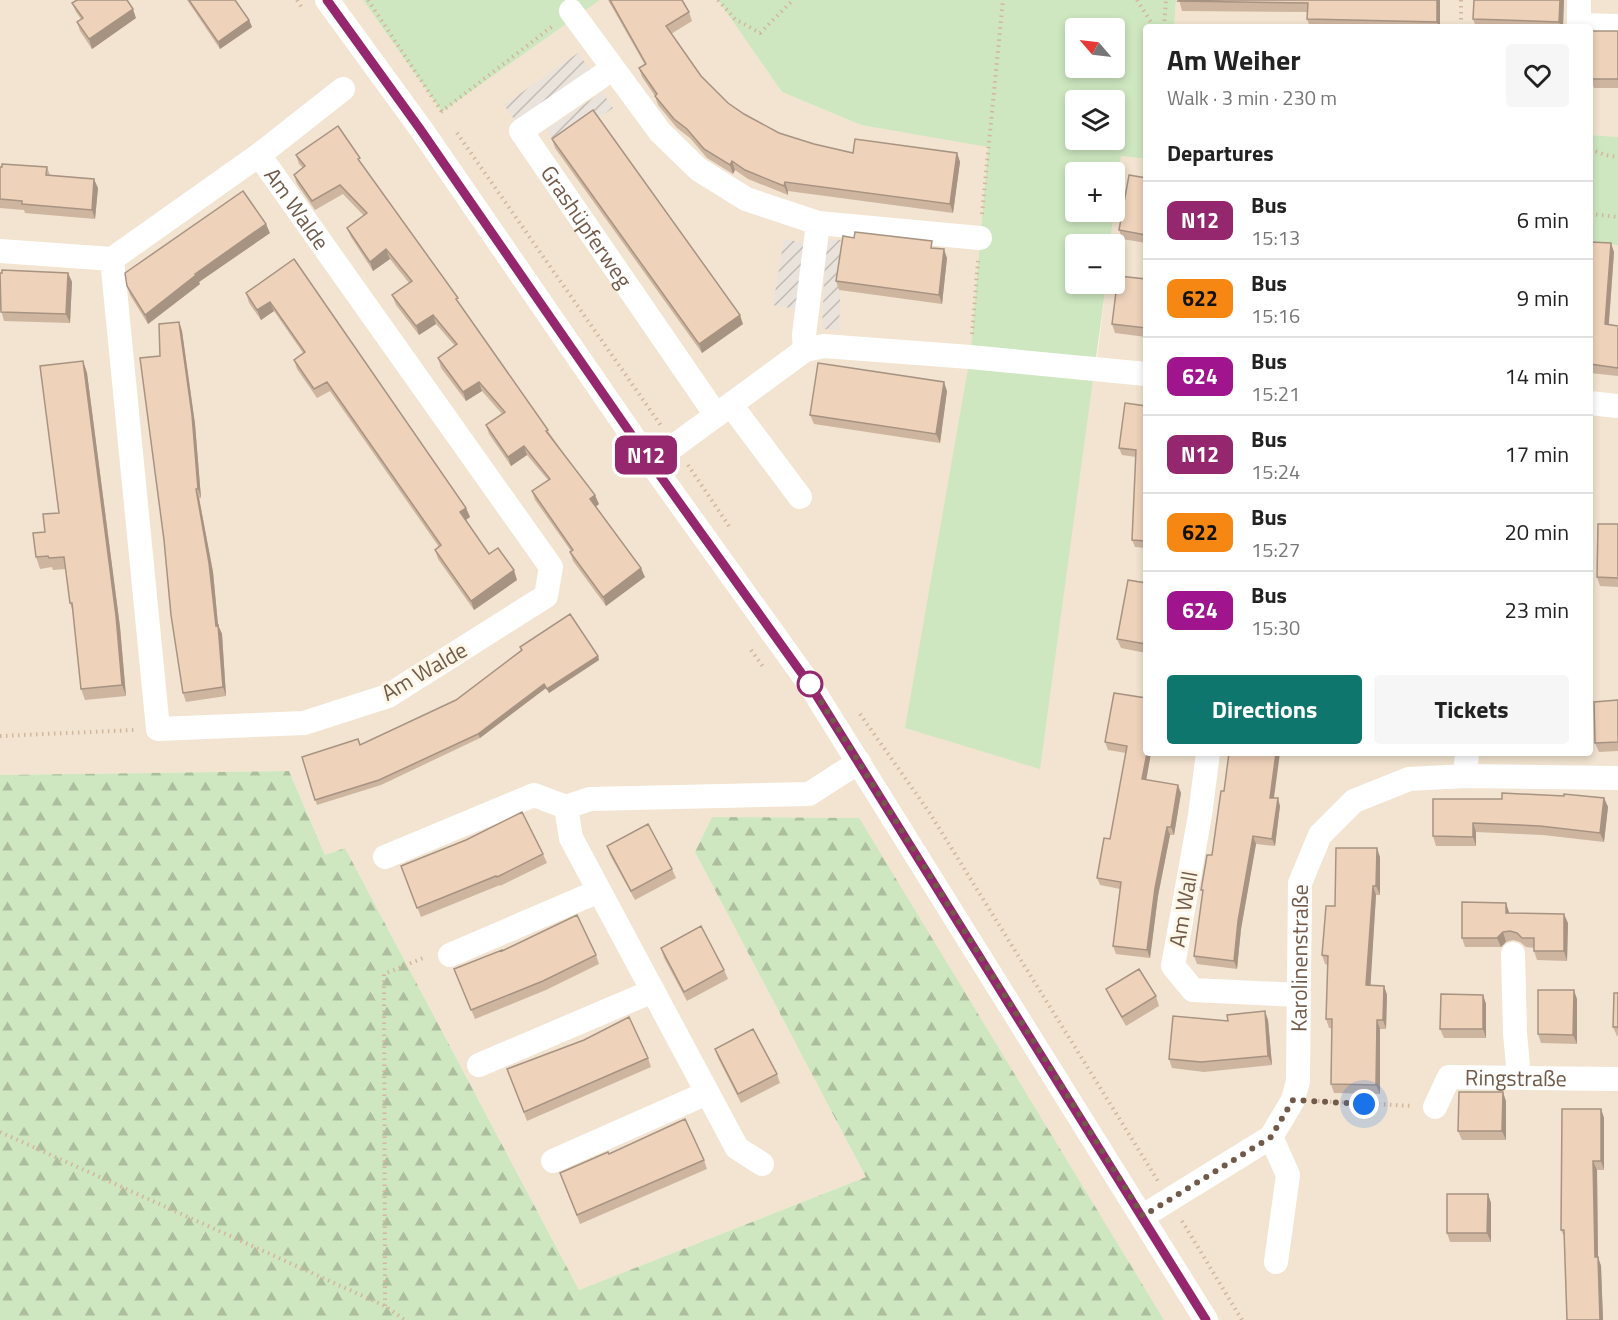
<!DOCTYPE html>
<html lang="en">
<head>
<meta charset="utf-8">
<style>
  :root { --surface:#fff; --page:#f6f6f6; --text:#222; --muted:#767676; --line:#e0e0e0; --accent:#0f766e }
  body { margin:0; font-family:"Titillium Web",sans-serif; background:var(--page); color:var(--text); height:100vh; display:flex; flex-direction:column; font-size:22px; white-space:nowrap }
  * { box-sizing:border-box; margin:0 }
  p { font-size:20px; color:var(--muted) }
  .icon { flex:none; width:33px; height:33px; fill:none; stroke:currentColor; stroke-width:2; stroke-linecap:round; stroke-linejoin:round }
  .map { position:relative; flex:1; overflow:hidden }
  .panel { position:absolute; left:1143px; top:24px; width:450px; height:732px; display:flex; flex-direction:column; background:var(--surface); border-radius:6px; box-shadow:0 3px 9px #0003 }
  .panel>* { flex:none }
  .badge { padding:0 12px; border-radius:9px; font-size:21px; line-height:39px }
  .needle { width:39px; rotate:298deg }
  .controls { position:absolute; left:1065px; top:18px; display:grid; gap:12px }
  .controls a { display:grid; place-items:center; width:60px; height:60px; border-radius:6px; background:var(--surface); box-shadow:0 3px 9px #0003; font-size:30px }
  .you { position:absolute; width:30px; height:30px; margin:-15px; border:4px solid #fff; border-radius:50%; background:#1a73e8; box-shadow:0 0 0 9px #1a73e833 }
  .map>.badge { position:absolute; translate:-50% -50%; box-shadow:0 0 0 3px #fff }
  h2 { padding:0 24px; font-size:22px; line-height:54px }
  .round { display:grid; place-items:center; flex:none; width:63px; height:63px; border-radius:6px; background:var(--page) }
  .overview { display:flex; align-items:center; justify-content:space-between; height:102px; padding:0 24px }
  h1 { font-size:28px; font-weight:700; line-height:45px }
  .action { display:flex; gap:12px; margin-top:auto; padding:12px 24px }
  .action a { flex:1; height:69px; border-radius:6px; background:var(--accent); color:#fff; font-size:24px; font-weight:700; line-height:69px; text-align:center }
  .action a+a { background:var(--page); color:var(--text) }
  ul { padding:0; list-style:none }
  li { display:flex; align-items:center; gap:18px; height:78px; padding:0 24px; border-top:2px solid var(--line) }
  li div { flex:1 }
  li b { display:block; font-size:22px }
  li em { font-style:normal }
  li .badge { min-width:66px; font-weight:700; text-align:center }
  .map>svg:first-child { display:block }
  .residential { fill:#f2e4d0 }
  .industrial { fill:url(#industrial-furrows) }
  .forest { fill:url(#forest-firs) }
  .green { fill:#cee7c0; fill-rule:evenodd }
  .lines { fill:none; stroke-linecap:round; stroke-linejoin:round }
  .path { stroke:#d3b69d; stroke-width:4; stroke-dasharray:1.5 4.5; stroke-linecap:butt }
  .minor { stroke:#fff; stroke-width:24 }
  .wall { fill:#ceb5a0 }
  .shaded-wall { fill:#a79382 }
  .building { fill:#efd2ba; stroke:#a79382; stroke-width:1.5 }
  .line-casing { stroke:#fff; stroke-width:14 }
  .line { stroke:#95276e; stroke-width:9 }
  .walk { stroke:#715a49; stroke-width:6; stroke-dasharray:0 10.8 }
  .stop-dot { fill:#fff; stroke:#95276e; stroke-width:3 }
  .labels { text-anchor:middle; stroke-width:6; stroke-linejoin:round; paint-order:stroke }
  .street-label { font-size:22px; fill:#715a49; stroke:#fef6e7 }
</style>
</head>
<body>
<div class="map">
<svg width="1618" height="1320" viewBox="0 0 1618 1320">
  <defs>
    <pattern id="industrial-furrows" width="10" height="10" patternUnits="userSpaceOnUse" patternTransform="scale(1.5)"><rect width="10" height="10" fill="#eae3dc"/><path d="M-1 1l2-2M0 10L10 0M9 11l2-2" fill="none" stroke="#c2bbb4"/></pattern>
    <pattern id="forest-firs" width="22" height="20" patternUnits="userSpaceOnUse" patternTransform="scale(1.5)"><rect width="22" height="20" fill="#cee7c0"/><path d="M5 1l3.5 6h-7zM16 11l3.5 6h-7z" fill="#acbe9e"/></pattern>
  </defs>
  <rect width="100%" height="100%" fill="#fbf2e1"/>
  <path class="residential" d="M0,0H363L442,112L600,0H718L782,92L861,125L988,146L970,357L1096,369L1106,284H1114V244H1110L1121,156L1146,159V753H1590V243L1618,245V1320H1164L858,818L712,817L695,852L866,1177L579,1290L345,848L325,855L289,771L0,775Z
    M1176,0H1618V137L1590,135V27H1174Z"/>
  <path class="industrial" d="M578,53L591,71L517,123L504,105Z
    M602,92L613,108L557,146L546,130Z
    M784,239L806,243L796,309L773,305Z
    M826,240H842L839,330L822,329Z"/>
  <path class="forest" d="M289,771L325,855L345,848L579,1290L866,1177L695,852L712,817L859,818L1164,1320H0V775Z"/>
  <path class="green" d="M363,0H600L442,112Z
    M718,0H1176L1174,27H1146V159L1121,156L1115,207L1114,172H1076V212H1114L1110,244H1076V284H1106L1040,769L905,728L970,357L988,147L861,125L782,92ZM1076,28H1114V68H1076ZM1076,100H1114V140H1076Z
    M1590,135L1618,137V245L1590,243Z"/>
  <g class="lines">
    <path class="path" d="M297,0L303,9
      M368,0L442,112
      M718,0L735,19L760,33L793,0
      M1137,0L1154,27
      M1461,0V27
      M1164,27L1166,0
      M441,112L554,25
      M457,133L662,427
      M1590,149L1605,155L1618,157
      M982,214L1003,0
      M1590,214L1618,217
      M972,334L978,261
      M688,465L729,526
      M751,650L764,668
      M860,714L929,812L1158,1181
      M0,736L134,730
      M1318,1101L1413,1106
      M0,1132L385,1306L405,1320
      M1182,1221L1242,1320
      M385,1306L384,974L426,957"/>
    <g class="minor">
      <path d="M327,0L421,129L651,463L810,685L1206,1320"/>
      <path d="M571,11L660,132L698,169L746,199L818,223L980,238"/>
      <path d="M1579,25L1618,26"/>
      <path d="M1579,27V0"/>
      <path id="s1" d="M612,69L521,131L716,415"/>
      <path d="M259,155L343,89"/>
      <path id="s2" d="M0,251L112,259L259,155L551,567L546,596L388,696L304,723L158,729L112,259"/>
      <path d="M805,350L804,335L818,223"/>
      <path d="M1590,403L1618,406"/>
      <path d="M731,405L800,497"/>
      <path d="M651,463L805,350L824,346L970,357L1146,374"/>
      <path d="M1208,753L1200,815L1173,966L1193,990L1299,995"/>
      <path d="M1465,776L1467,753"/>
      <path d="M385,857L534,795L566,807"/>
      <path d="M1513,954L1515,1033L1519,1077"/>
      <path d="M450,955L599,891"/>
      <path d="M479,1065L653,991"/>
      <path id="s3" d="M1435,1107L1449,1077L1618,1079"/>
      <path d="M1271,1137L1288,1175L1276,1262"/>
      <path d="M553,1161L707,1093"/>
      <path d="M762,1164L737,1148L571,838L566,807L590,799L809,794L859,762"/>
      <path id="s4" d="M1143,1216L1271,1137L1293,1100L1298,1081L1300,883L1320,835L1354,801L1409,779L1465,776L1618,778"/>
    </g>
  </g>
  <path class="wall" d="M187,0H235L249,20L252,27L220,49Z
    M608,0H682L689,12L692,21L671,34L701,76L728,103L744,114L779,133L814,144L853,153H957L960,162L953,213L788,191V195L748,179L735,170L733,174L707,158L690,138L677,128L658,105L655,96L642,77L639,68L645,65Z
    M1179,0H1440V27H1310L1307,19L1308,12L1182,11Z
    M1564,0L1563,27H1476L1473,19Z
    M72,3L136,18L92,49L80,31L77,22L81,19L76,12Z
    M1618,31V88H1594L1591,79Z
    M552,139L743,324L702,353L555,148Z
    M296,155L363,166L599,504L596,506L645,577L606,606L573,561L570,552L571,551L535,500L532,491L548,480L527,455L511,466L489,434L486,425L502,414L482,391L466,401L441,368L438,358L455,346L436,324L419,335L396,305L392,295L409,283L390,259L373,271L351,237L347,228L364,216L343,194L315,210L297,184L294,175L303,168L299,164Z
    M0,167H47L50,175L98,188L95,219L25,213L24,210L0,208Z
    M1146,178V243L1122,239L1119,230Z
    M270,233L199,282L200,284L148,324L130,295L127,286Z
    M1590,242L1614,252L1609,324L1618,326V376L1590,373Z
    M935,248L947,258L942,304L839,290L836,281Z
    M294,259L466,508L470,517L466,520L489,554L517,580L474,610L438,559L435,550L439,547L330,391L317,398L297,369L294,360L303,353L274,311L261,320L249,303L246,293Z
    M0,273H68L72,282L70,323L4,321L1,310H0Z
    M1146,279V337L1115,333L1112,324Z
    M179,322L182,331L195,424L201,498H199L213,572L218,625L222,634L226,696L186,702L183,693Z
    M83,361L87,373L120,627L126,696L85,700L81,689L73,612L70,603L66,569L53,570L52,567L40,569L36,557L59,513Z
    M947,391L940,443L814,424L810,415Z
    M1146,406V548L1135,547L1132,540L1136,457L1122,455L1119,448Z
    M1618,524V587L1600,586L1597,577Z
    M1146,583V653L1121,648L1117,639Z
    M520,647L598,656L599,660L549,693L546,688L480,738L381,785L317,805L302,757L360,745L456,700L521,650Z
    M1114,693L1151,753L1146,779L1181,793L1174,835H1170L1158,896L1150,958L1116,954L1113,946L1120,889L1100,885L1097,878L1110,839L1126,753L1108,750L1105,742Z
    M1618,700V751L1599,752L1595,743Z
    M1274,798L1280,806L1275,846L1256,844L1241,929L1237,969L1197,964L1194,956L1203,893L1201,890Z
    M1604,798L1608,807L1604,842L1543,835L1476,832V846H1436L1433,836L1502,799Z
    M607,846L672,869L676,878L635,900L610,855Z
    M543,854L547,863L500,886V885L421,917L401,866Z
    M1380,857V895H1376L1370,985L1384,986L1387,995L1386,1029H1380V1094L1334,1093L1331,1084L1332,1028H1329L1326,1019L1328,965L1325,964L1322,955L1335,906Z
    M1506,903L1509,914L1568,923L1567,961L1537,960L1534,951V948L1526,947L1520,942L1513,940L1506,942L1501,947H1465L1462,938Z
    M661,948L724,970L728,979L687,1001L664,958Z
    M502,951L596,955L599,964L546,990L475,1019L458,978Z
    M1106,989L1156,996L1159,1006L1126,1026L1110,998Z
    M1618,993V1036H1617L1613,1027Z
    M1483,995L1486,1004V1038H1444L1440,1029Z
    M1577,999V1044L1541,1043L1538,1034Z
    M1268,1020L1272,1065L1204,1072L1172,1068L1169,1059L1228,1021Z
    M715,1049L777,1074L780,1083L741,1103L718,1058Z
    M648,1058L651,1067L527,1121L507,1069Z
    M1506,1101V1140H1462L1458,1131Z
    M1601,1109L1604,1118V1170H1597L1598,1257L1601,1266L1603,1320H1567L1565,1238L1561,1230Z
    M609,1154L704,1160L707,1169L580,1224L560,1173Z
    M1488,1194L1491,1203V1242H1450L1447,1233Z"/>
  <path class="shaded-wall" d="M1437,0H1440V27H1439L1437,22Z
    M1560,0H1564L1563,27H1561L1559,22Z
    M133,9L136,18L92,49L89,39Z
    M249,20L252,27L220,49L218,42Z
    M957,153L960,162L953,213L950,204Z
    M732,161L735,170L733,174L730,165Z
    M94,179L98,188L95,219L92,210Z
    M785,182L788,191V195L784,186Z
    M266,224L270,233L199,282L200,284L148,324L145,315L195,274Z
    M1611,243L1614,252L1608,333L1605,324Z
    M386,249L390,259L373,271L370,262Z
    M944,249L947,258L942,304L939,295Z
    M68,273L72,282L70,323L66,314Z
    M270,302L274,311L261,320L257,310Z
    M433,315L436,324L419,335L416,326Z
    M740,315L743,324L702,353L699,344Z
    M179,322L182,331L195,424L201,498L198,489Z
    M83,361L87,373L120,627L126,696L122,685Z
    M479,382L482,391L466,401L463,392Z
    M944,382L947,391L940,443L936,434Z
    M524,446L527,455L511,466L508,457Z
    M196,489L199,498L213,572L219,635L216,626Z
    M595,495L599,504L594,508L590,499Z
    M466,508L470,517L464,521L460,512Z
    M641,568L645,577L606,606L603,597Z
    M514,570L517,580L474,610L471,601Z
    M218,625L222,634L226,696L223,687Z
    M598,656L599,660L549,693L547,689Z
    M544,684L546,688L480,738L478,734Z
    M1147,753H1151L1145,787L1142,779Z
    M1276,753H1280L1273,805L1270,798Z
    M1178,785L1181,793L1174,835L1171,827Z
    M1278,798L1280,806L1275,846L1272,839Z
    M1604,798L1608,807L1604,842L1600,833Z
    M1473,823L1476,832V846L1473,837Z
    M1167,827L1170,835L1158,896L1150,958L1147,950L1155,888Z
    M1253,836L1256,844L1241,929L1237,969L1234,961L1238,921Z
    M1377,848L1380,857V895L1376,886Z
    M1373,886L1376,895L1370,994L1366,985Z
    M1506,903L1509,912V923L1506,913Z
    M1564,914L1568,923L1567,961L1564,951Z
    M1503,932L1506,942L1501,947L1497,938Z
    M1384,986L1387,995L1386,1029L1383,1020Z
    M1574,990L1577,999V1044L1573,1035Z
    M1483,995L1486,1004V1038L1483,1029Z
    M1265,1011L1268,1020L1272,1065L1268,1056Z
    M1377,1020L1380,1029V1094L1376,1085Z
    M1503,1092L1506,1101V1140L1502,1131Z
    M1601,1109L1604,1118V1170L1601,1161Z
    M1593,1161L1597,1170L1598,1257L1601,1266L1603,1320H1600L1595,1257Z
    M1488,1194L1491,1203V1242L1487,1233Z"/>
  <path class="building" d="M77,0H127L133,9L89,39L77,22L83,18L72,3Z
    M189,0H235L249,20L218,42Z
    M610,0H682L689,12L666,26L701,76L728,103L744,114L779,133L814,144L853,153L855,139L957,153L950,204L785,182L784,186L745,170L732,161L730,165L704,149L687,129L674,119L655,96L657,94L639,68L646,64Z
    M1179,0H1437V22L1307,19L1308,3L1178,1Z
    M1474,0H1560L1559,22L1473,19Z
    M1591,31H1618V79H1591Z
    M593,110L740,315L699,344L552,139Z
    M338,126L360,158L358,159L458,298L456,299L548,430L546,431L595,495L590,499L641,568L603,597L570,552L573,550L532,491L550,479L524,446L508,457L486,425L505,412L479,382L463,392L438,358L457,344L433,315L416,326L392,295L412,281L386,249L370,262L347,228L367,213L340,185L312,201L294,175L305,166L296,155Z
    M2,164L47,167L46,175L94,179L92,210L22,204V201L0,199V167H2Z
    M1129,175L1146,178V235L1119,230Z
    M243,191L266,224L195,274L196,275L145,315L127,286L125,273Z
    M855,232L932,241L931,248L944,249L939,295L836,281L843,236L854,238Z
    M1590,242L1611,243L1605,324L1618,326V368L1590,364Z
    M294,259L466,508L460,512L489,554L498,548L514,570L471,601L435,550L441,545L327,382L314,389L294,360L305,352L270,302L257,310L246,293Z
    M2,270L68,273L66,314L1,312L0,273H2Z
    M1118,276L1146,279V328L1112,324Z
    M179,322L192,415L198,489H196L209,563L216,626L218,625L223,687L183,693L171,615L164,540L140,358L160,356L159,324Z
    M83,361L116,616L122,685L81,689L72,603H70L64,557L49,558L48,556L36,557L33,533L45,532L43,514L59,513L40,366Z
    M818,363L944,382L936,434L810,415Z
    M1125,403L1146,406V541L1132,540L1136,450L1119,448Z
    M1598,524H1618V578L1597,577Z
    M1128,580L1146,583V644L1117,639Z
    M570,614L598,656L547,689L544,684L478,734L379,780L315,800L302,757L358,739L360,745L456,700L522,650L520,647Z
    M1114,693L1146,698L1147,753L1142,779L1178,785L1171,827H1167L1155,888L1147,950L1113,946L1121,882L1097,878L1104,838L1110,839L1127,746L1105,742Z
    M1618,700V742L1595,743L1594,702Z
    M1229,753H1276L1270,798H1278L1272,839L1253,836L1238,921L1234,961L1194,956L1203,890H1201L1207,855H1212L1221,791H1224Z
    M1502,793L1564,796V794L1604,798L1600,833L1540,826L1473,823V837L1433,836V799H1502Z
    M522,812L543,854L497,877L496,876L417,908L401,866L466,840Z
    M648,824L672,869L631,891L607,846Z
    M1336,848H1377L1376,886H1373L1366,985L1384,986L1383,1020H1377L1376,1085L1331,1084L1332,1019H1326L1328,956L1322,955L1326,906H1335Z
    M1462,902L1506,903V913L1564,914V951H1534V938H1522L1517,933L1510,931L1503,932L1497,938H1462Z
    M577,915L596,955L543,981L471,1010L454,969L502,950V951Z
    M701,926L724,970L684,992L661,948Z
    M1139,969L1156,996L1122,1017L1106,989Z
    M1538,990H1574L1573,1035L1538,1034Z
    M1614,993H1618V1027H1613Z
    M1441,994L1483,995V1029H1440Z
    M1265,1011L1268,1056L1201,1062L1169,1059L1173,1016L1228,1021L1227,1015Z
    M629,1017L648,1058L524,1112L507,1069L584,1040Z
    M753,1029L777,1074L738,1094L715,1049Z
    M1459,1092H1503L1502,1131H1458Z
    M1562,1109H1601V1161H1593L1595,1257H1598L1600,1320H1567L1564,1230H1561Z
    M685,1119L704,1160L577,1215L560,1173L608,1152L609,1154Z
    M1447,1194H1488L1487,1233H1447Z"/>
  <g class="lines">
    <g class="line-casing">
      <path id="line" d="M327,0L420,129L651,463L810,685L1206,1320"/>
    </g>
    <use href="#line" class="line"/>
    <path class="walk" d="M810,684L1143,1216L1271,1137L1293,1100L1364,1104"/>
  </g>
  <circle class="stop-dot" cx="810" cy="684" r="12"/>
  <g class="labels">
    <g class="street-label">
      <text dy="8" stroke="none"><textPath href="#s2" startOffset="358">Am Walde</textPath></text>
      <text dy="8" stroke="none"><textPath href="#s1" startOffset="226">Grashüpferweg</textPath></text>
      <text transform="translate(424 671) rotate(-30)" y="8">Am Walde</text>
      <text transform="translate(1183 909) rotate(-80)" y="8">Am Wall</text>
      <text dy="8" stroke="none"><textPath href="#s4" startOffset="336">Karolinenstraße</textPath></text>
      <text dy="8" stroke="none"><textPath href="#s3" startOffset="100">Ringstraße</textPath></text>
    </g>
  </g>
</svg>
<div class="controls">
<a><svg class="needle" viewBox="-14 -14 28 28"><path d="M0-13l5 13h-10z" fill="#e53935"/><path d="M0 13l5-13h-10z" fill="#767676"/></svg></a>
<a><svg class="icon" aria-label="layers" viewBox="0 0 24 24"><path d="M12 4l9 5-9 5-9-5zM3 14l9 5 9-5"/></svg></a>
<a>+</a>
<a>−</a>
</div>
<div class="you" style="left:1364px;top:1104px"></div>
<b class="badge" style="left:646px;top:455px;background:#95276e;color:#fff">N12</b>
<section class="panel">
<div class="overview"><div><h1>Am Weiher</h1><p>Walk · 3 min · 230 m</p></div><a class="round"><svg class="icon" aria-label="heart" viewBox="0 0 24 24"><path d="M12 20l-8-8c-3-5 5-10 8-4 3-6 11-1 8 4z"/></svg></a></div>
<h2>Departures</h2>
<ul>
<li><span class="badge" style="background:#95276e;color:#fff">N12</span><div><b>Bus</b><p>15:13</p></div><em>6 min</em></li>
<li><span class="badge" style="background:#f68712;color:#111">622</span><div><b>Bus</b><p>15:16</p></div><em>9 min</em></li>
<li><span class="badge" style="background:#a0148e;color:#fff">624</span><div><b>Bus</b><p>15:21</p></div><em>14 min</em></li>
<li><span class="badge" style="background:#95276e;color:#fff">N12</span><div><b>Bus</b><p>15:24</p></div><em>17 min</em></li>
<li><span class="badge" style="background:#f68712;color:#111">622</span><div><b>Bus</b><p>15:27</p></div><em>20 min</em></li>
<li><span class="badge" style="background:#a0148e;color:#fff">624</span><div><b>Bus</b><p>15:30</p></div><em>23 min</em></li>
</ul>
<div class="action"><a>Directions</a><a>Tickets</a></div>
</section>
</div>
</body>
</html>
